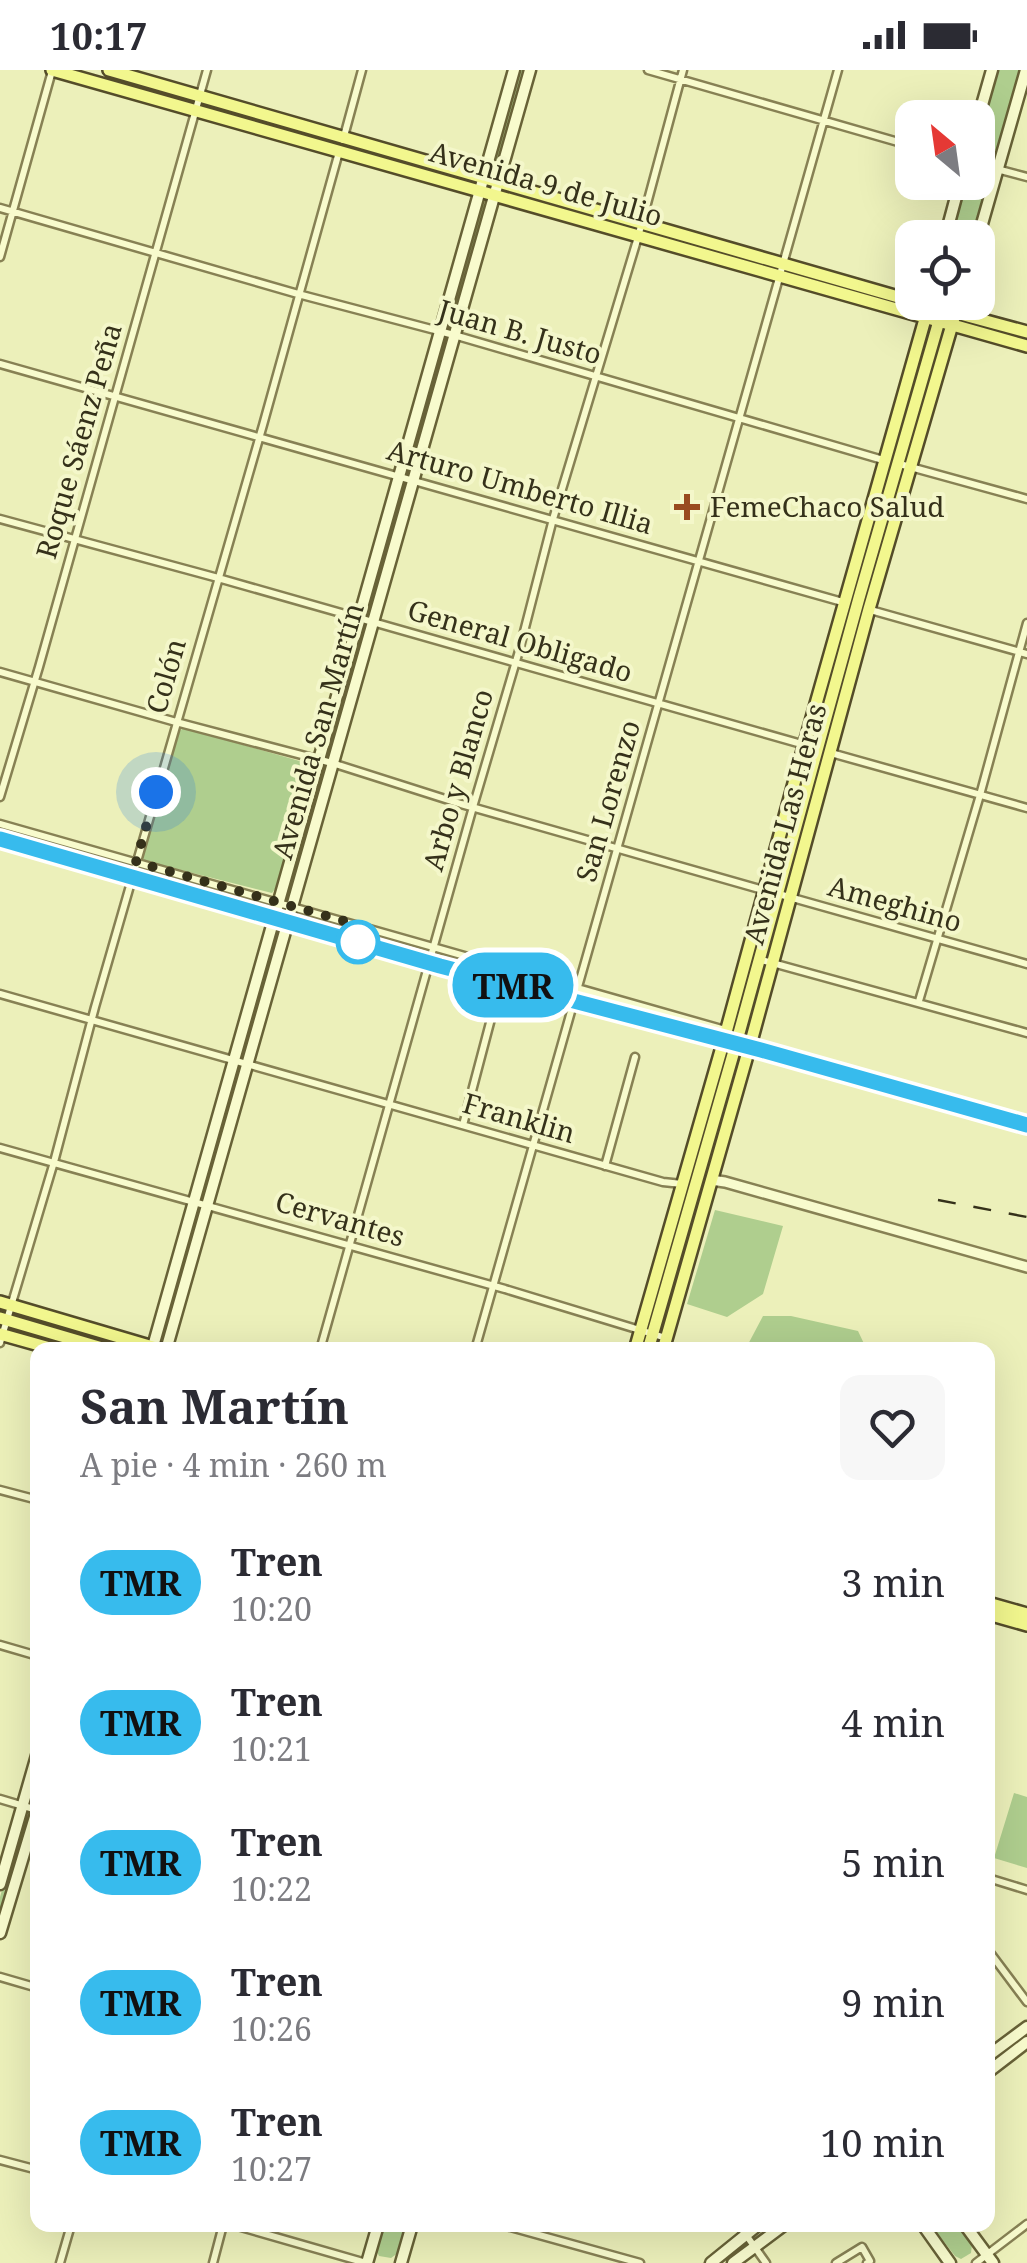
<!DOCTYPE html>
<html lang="es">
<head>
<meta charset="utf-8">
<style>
  :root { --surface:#fff; --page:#f7f7f7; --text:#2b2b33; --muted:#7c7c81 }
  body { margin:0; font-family:"Noto Serif",serif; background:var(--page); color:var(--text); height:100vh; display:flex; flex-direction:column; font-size:38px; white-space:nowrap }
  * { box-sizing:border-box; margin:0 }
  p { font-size:32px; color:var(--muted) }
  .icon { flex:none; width:55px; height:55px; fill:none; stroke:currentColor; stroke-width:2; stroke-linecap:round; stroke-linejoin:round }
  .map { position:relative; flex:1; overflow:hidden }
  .details { position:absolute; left:30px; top:1272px; width:965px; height:890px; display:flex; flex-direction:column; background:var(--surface); border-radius:20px; box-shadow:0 10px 40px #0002 }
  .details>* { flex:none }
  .badge { padding:0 20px; border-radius:32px; font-size:35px; line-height:65px }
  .needle { width:65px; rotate:331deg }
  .tools { position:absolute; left:895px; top:30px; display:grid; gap:20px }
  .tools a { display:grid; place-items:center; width:100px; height:100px; border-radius:20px; background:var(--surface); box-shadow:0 10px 40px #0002; font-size:50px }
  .you { position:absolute; width:50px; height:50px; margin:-25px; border:8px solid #fff; border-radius:50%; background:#1a73e8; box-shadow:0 0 0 15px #1a73e833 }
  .map>.badge { position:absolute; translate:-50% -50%; box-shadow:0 0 0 5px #fff }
  .round { display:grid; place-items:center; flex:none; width:105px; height:105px; border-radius:20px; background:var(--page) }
  .headline { display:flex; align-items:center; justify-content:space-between; height:170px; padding:0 50px }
  h1 { font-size:48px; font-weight:700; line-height:75px }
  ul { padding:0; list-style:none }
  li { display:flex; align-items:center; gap:30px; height:140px; padding:0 50px }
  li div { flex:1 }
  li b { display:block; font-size:38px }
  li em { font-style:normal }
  li .badge { min-width:110px; font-weight:700; text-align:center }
  .status { display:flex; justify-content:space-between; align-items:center; height:70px; padding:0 50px; background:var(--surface); direction:ltr }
  .status svg { height:28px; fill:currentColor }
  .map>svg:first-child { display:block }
  .green { fill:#afce8e }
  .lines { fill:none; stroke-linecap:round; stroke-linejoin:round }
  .minor-casing { stroke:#878154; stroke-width:11 }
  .tertiary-casing { stroke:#878154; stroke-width:14 }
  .secondary-casing { stroke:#686237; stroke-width:15 }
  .primary-casing { stroke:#544c29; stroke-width:16 }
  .minor { stroke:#f8fbcd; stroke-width:6 }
  .tertiary { stroke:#f8fbcd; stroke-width:9 }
  .secondary { stroke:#f8fbcd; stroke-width:10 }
  .primary { stroke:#f2f78e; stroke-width:11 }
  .rail { stroke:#35311a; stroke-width:2.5; stroke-dasharray:18 18; stroke-linecap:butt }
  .line-casing { stroke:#fff; stroke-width:22 }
  .line { stroke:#37bbed; stroke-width:15 }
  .walk { stroke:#35311a; stroke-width:10; stroke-dasharray:0 18 }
  .poi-dot { fill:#994b21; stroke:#f4f7ca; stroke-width:4 }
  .stop-dot { fill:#fff; stroke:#37bbed; stroke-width:5 }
  .labels { text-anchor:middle; stroke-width:8; stroke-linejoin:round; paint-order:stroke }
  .street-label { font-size:28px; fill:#35311a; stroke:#f4f7ca }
  .poi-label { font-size:28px; fill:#35311a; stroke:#f4f7ca; text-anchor:start }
</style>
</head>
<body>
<div class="status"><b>10:17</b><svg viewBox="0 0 49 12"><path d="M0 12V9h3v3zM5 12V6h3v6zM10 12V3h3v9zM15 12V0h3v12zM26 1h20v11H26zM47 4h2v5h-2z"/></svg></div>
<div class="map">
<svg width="1027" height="2193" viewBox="0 0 1027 2193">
  <rect width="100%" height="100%" fill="#ecf0ba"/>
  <path class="green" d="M517,0H527L498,97L496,98L491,97Z
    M995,0H1021L999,78L994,81L978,77V62Z
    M978,110L985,112L987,121L974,167L947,168L963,113L978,112Z
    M482,134L486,135L487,139L454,252L450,251L448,248L479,136Z
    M442,276L447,280L415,392L413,394L408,393V389L439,278Z
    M400,420L406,424L372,540L366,535Z
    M184,658L310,694L311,699L275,819L272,823L145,791L142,787L177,662Z
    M0,760L125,795L128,799L126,811L0,773Z
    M143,798L265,830L269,834L266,848L138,813L141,800Z
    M302,842L424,881L426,884L423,895L291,856L294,845Z
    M276,860L279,863L248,979L242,977Z
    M446,885L561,918L560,933L433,898L437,887Z
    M585,925L707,960L702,974L579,939L576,937L579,926Z
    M236,1003L240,1006L208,1122L202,1123Z
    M715,1140L783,1156L763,1224L727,1247L687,1234Z
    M193,1146L199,1148L165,1266L162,1265Z
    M23,1243L136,1277V1280L21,1250L19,1247Z
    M763,1246H791L858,1261L867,1280H745Z
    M1014,1723L1027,1727V1798L994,1788Z
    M21,1754L27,1755L0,1849V1827Z
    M382,2155H407L398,2183L391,2188L379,2186L375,2177Z
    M931,2155H959L972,2174L971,2183L961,2189L955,2186Z"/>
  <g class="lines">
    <g class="minor-casing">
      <path id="minor" d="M648,0L912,76
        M343,70L362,0
        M978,94L1027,107
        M0,138L298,224L454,265L883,390
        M0,187L52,1
        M0,294L846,533
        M896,393L1027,429
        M0,449L218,508L819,679
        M867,539L1027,584
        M0,602L176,652L332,693L461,734L763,820
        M831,683L1027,738
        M0,727L39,597L207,0
        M0,754L725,960
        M775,823L1027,894
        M758,889L1027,963
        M0,924L663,1112L682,1114
        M919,931L980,725L1027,553
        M463,1055L492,945
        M0,1078L505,1219L666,1268
        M605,1096L635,987
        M0,1273L54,1092L95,937L263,355L339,82
        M320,1280L473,737L519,581L553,449L638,167L683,0
        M475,1280L838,0
        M0,1420L38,1430
        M0,1575L38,1586
        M0,1729L37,1740
        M988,1808L1027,1820
        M988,1880L1027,1932
        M0,1907L38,1918
        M0,2090L38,2100
        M234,2155L366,2193
        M503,2155L640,2193
        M739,2155L766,2193
        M60,2193L71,2155
        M213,2193L223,2155
        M836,2193L862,2177L870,2191L867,2193
        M976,2193L1027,2154"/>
    </g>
    <g class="tertiary-casing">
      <path id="tertiary" d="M711,1110L725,1112L1027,1197"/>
    </g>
    <g class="secondary-casing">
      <path id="secondary" d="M978,49L992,0
        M945,168L960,112
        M978,168L1026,0
        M152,1280L514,0
        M166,1280L530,0
        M0,1814L38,1682
        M0,1863L38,1737
        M988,1986L1027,1957
        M988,2002L1027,1972
        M923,2155L950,2193
        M965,2155L993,2193
        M367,2193L378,2155
        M401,2193L412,2155
        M711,2193L758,2155
        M733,2193L784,2155"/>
    </g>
    <g class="primary-casing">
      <path id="primary" d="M52,0L1027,276
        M109,0L912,231
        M923,234L1027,262
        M0,1232L163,1280
        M0,1248L109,1280
        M0,1264L57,1280
        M635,1280L722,977L808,662L929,235
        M648,1280L736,974L859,528L939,251
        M663,1280L752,968L869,539L956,241
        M988,1533L1027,1544
        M988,1544L1027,1555"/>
    </g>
    <use href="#minor" class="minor"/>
    <use href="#tertiary" class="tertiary"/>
    <use href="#secondary" class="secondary"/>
    <use href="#primary" class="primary"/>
    <path class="rail" d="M0,769L440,896L761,980L1027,1055
      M938,1130L1027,1147"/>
  </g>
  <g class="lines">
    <g class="line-casing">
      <path id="line" d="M0,769L440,896L761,980L1027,1055"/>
    </g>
    <use href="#line" class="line"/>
    <path class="walk" d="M156,722L136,792L362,856L358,872"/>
  </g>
  <path class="poi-dot" d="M682 422h10v10h10v10h-10v10h-10v-10h-10v-10h10z"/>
  <circle class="stop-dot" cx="358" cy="872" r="20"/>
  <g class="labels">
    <g class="street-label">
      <text transform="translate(546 114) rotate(16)" y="10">Avenida 9 de Julio</text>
      <text transform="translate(520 262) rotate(16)" y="10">Juan B. Justo</text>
      <text transform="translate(79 371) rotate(-74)" y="10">Roque Sáenz Peña</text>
      <text transform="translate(520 417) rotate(16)" y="10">Arturo Umberto Illia</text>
      <text transform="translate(520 571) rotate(16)" y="10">General Obligado</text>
      <text transform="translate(166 606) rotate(-74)" y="10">Colón</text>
      <text transform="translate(318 661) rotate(-74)" y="10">Avenida San Martín</text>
      <text transform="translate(458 710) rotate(-74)" y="10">Arbo y Blanco</text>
      <text transform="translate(608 731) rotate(-74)" y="10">San Lorenzo</text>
      <text transform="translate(785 754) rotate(-75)" y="10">Avenida Las Heras</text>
      <text transform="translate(895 834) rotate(16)" y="10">Ameghino</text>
      <text transform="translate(519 1048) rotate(16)" y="10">Franklin</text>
      <text transform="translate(340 1149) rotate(16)" y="10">Cervantes</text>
    </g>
    <g class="poi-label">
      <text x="710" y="447">FemeChaco Salud</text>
    </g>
  </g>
</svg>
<div class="tools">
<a><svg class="needle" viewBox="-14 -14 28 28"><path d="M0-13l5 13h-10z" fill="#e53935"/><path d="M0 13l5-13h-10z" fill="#7c7c81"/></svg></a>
<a><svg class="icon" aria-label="locate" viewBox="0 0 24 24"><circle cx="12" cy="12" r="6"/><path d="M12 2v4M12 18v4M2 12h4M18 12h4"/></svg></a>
</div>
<div class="you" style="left:156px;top:722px"></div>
<b class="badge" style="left:513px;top:915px;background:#37bbed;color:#111">TMR</b>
<section class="details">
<div class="headline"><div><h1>San Martín</h1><p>A pie · 4 min · 260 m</p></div><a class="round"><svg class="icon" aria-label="heart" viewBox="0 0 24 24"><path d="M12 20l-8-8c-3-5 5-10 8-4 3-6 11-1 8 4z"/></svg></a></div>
<ul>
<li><span class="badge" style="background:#37bbed;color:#111">TMR</span><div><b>Tren</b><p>10:20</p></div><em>3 min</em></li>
<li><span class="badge" style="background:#37bbed;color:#111">TMR</span><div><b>Tren</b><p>10:21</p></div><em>4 min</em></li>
<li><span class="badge" style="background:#37bbed;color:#111">TMR</span><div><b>Tren</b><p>10:22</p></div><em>5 min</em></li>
<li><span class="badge" style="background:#37bbed;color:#111">TMR</span><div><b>Tren</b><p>10:26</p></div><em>9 min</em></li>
<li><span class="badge" style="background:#37bbed;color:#111">TMR</span><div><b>Tren</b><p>10:27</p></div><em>10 min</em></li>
</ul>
</section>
</div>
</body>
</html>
